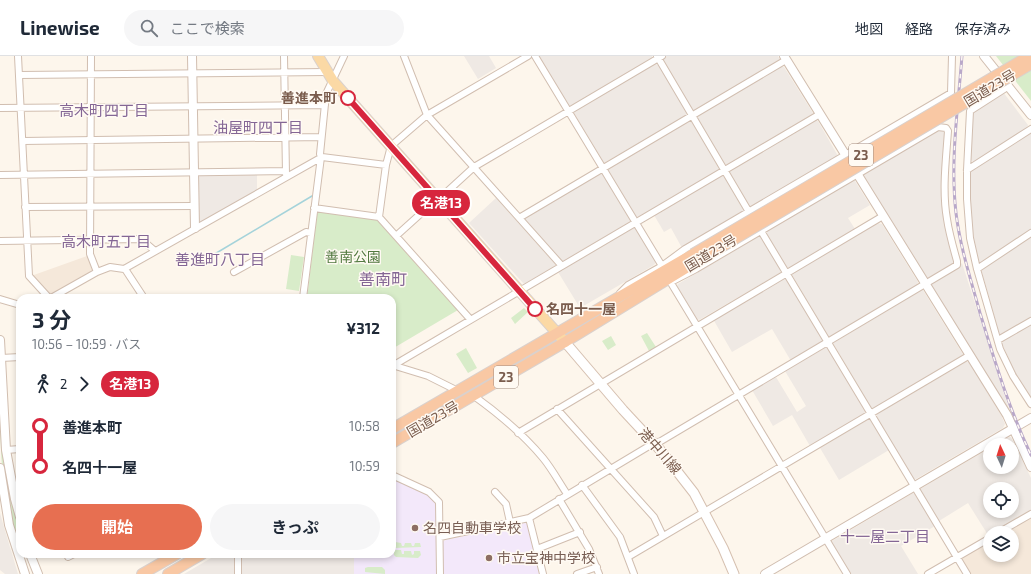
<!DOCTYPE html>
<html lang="ja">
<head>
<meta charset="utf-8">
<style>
  :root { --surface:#fff; --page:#f6f6f7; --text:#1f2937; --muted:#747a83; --line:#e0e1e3; --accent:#e76f51 }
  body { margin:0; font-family:"Exo 2","Noto Sans JP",sans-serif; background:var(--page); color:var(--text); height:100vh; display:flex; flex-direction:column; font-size:15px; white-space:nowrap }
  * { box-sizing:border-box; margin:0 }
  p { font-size:13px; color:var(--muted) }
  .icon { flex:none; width:22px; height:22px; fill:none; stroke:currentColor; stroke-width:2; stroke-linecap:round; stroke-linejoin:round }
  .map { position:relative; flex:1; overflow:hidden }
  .drawer { position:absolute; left:16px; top:238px; width:380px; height:264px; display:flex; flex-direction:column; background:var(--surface); border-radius:12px; box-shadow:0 2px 6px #0003 }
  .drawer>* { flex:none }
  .badge { padding:0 8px; border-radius:13px; font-size:14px; line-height:26px }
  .needle { width:26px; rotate:356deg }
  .fabs { position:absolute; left:983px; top:382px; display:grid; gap:8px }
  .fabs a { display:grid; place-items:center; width:36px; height:36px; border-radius:50%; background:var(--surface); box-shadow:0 2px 6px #0003; font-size:20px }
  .map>.badge { position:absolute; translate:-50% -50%; box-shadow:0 0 0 2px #fff }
  .legs { display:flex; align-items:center; gap:6px; height:44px; padding:0 16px; font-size:13px }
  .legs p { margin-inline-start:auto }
  .headline { display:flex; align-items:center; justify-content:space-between; height:68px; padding:0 16px }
  h1 { font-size:22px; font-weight:700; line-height:30px }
  .primary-button { display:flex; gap:8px; margin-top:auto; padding:8px 16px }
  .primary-button a { flex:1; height:46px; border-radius:24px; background:var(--accent); color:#fff; font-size:16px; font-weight:700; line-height:46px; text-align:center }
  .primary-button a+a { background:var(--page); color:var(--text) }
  ul { padding:0 16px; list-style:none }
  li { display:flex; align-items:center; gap:14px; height:40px; font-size:15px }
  li i { display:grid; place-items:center; width:6px; height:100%; margin:0 5px; background:currentColor }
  li i::after { content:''; width:10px; height:10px; margin:-5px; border:3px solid; border-radius:50%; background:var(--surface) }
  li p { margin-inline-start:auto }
  li:first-child i { background:linear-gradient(#0000 50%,currentColor 0) }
  li:last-child i { background:linear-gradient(currentColor 50%,#0000 0) }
  header { display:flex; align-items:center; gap:24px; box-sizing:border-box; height:56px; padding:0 20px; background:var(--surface); border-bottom:1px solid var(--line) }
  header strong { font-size:19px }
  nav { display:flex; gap:22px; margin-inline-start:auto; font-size:14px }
  .search { width:280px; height:36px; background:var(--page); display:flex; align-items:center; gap:10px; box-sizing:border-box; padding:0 14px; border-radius:22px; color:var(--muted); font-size:15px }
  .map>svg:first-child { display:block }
  .residential { fill:#f5e8da }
  .industrial { fill:#efe9e4; fill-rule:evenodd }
  .education { fill:#f3e8fa }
  .green { fill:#d8ecc9 }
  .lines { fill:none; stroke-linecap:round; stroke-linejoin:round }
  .stream { stroke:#a5d3da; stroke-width:1.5 }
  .minor-casing { stroke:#d1beb0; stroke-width:8 }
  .tertiary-casing { stroke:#d1beb0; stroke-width:10 }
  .secondary-casing { stroke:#d6c0b0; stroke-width:11 }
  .primary-casing { stroke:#dad1cd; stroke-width:12 }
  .trunk-casing { stroke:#dad1cd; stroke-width:12 }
  .minor { stroke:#fff; stroke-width:6 }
  .tertiary { stroke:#fff; stroke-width:8 }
  .secondary { stroke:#fff; stroke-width:9 }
  .primary { stroke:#fbd9a5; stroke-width:10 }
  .trunk { stroke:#f9c8a4; stroke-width:10 }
  .rail-casing { stroke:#b9a8c9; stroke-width:3 }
  .rail { stroke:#fffaf3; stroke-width:1.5; stroke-dasharray:4.5; stroke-linecap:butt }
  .trunk-bridge-casing { stroke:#dad1cd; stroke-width:12; stroke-linecap:butt }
  .trunk-bridge { stroke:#f9c8a4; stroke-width:10 }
  .line-1-casing { stroke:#fff; stroke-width:9 }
  .line-1 { stroke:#d7263d; stroke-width:6 }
  .stop-1-dot { fill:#fff; stroke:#d7263d; stroke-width:2 }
  .education-dot { fill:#8d6e63; stroke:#fffaf3; stroke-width:1.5 }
  .labels { text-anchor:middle; stroke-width:3; stroke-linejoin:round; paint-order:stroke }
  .shield { fill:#fffaf3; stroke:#a28b7f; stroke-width:1 }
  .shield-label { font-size:13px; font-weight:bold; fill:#7a5c4d }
  .street-label { font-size:14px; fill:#7a5c4d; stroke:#fffaf3 }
  .stop-label { font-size:14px; font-weight:bold; fill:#7a5c4d; stroke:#fffaf3; text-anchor:end }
  .park-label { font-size:14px; fill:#537a41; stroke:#fffaf3 }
  .education-label { font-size:14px; fill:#785e54; stroke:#fffaf3; text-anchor:start }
  .neighbourhood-label { font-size:15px; fill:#846695; stroke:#fffaf3 }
  .quarter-label { font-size:16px; fill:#846695; stroke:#fffaf3 }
</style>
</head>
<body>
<header>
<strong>Linewise</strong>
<div class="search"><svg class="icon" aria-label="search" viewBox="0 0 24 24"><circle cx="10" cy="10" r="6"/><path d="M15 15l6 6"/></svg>ここで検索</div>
<nav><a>地図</a><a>経路</a><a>保存済み</a></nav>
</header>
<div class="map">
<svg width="1031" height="518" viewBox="0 0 1031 518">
  <rect width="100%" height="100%" fill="#fdf6ec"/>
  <path class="residential" d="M87,200L93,214L50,240L31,220Z
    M1031,461V518H970L962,504L963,501L990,485V499H1012V477H1004Z"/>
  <path class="industrial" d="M464,0H489L496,12L478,23Z
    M539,0H652V3L572,50L568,49Z
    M667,0H778L780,4L695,54H692L663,4V3Z
    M655,8L659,9L687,57L686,60L604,107L574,57V55Z
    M781,11H784L813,57L812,59L727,109L725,108L697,63V60Z
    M1003,36L1028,69L1027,72L974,107L971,104L973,55Z
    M816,64L818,65L838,100L753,150H749L730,117V114Z
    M689,65L692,66L719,112V114L637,162L636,161L608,115L609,113Z
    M940,73L945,76L942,132L943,157L946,177L955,205L953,208L928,222H925L863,122L864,118Z
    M1031,76V174L980,208L975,192L971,161L970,116L971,114Z
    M601,117L603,118L630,164V166L563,206L561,205L524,164V162Z
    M257,119V134L200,167L199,166L197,122L200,120Z
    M722,119H724L744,153V156L682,192L671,172L664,176L654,159Z
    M853,124L855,125L870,149L848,162L855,173L789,212L786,211L767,178V175Z
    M496,142L555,208V210L524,228L469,167Z
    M877,167L882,168L918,226L917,229L831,281L828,280L792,219V217Z
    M633,171L635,172L656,206L654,209L580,252L558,216Z
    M759,180L761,181L781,213L780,217L699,264L697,263L677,230L678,228Z
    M1031,180V263L1000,280L981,213Z
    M962,207L1010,356L931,231L932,228L952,216Z
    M783,222L787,223L822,282L823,286L791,305L772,273L732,296L713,263Z
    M922,234H923L964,300L874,353L871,352L833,287Z
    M1031,268V342L1015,318L1002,287L1003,284Z
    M826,291L828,292L865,355L866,358L810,390L792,359L773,370L752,334L776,321L797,356L806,350L785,315Z
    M966,306H969L1002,361L1005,368L1003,372L916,423H914L876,361L877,358Z
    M869,363H871L889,394L839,424L820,392Z
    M1009,381H1011L1031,422V454L988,479L968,447L939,465L920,433L990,392V411H1012V389H995ZM990,433H1012V455H990Z
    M913,437L915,438L935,470L901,490L918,518H851L832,487V485Z
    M0,457L4,471L18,518H5L0,514Z
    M218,498H237V518H184Z
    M240,498H354V518H240Z"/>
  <path class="education" d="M392,422L426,437L437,446V518H354V498H392Z
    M525,467L527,468L539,518H443V485L446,484Z"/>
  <path class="green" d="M996,0H1031V45Z
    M319,156L377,164L458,254L392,293V242H307L317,158Z
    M291,199L304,201L299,235L286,233Z
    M524,252L528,256L515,268L511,262Z
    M647,277L656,291L649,295L641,280Z
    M611,280L616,289L608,294L602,285Z
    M466,292L477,312L468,317L456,298Z
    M0,333L10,429L20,472V495C13,472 6,447 3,423C0,393 0,363 0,333Z
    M395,486L401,487L402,490H404L405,487H411L412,490H414L415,487H420L421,491L395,492L394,491Z
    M395,494H401L402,498H404V495H411L412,499L414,498V495H420L421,499L418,502L396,501L394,499V495Z
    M368,511H382L385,514V518L365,516V512Z"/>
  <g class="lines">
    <path class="stream" d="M213,199L312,140"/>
    <g class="minor-casing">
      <path id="minor" d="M18,0L29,220L49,242
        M91,0L90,198L97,216
        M284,0L286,118
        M404,0L427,59L562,210
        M535,0L662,210
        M657,0L749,156
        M19,19L327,16
        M1009,30L970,55L967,114V143L970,182L977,213L1000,293L1013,320L1031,348
        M0,52L325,49
        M23,85L321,81
        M967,114L1031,73
        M0,119L286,115
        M438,144L474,111L662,0
        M25,151L194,150
        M314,152L379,161L470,263
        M379,161L386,109L391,90L427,59L528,0
        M519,162L786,4
        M761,175L967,518
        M396,180L437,143
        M0,185L141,183L155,195
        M125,213L144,242
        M977,213L1031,177
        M234,216L306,176L311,177
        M671,227L847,518
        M620,237L628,229L662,210L685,193L951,37L952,0
        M51,242L97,216L110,211L124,213L322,101L386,109
        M303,242L321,101L320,98L326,38L344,0
        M0,243L20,249
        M998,284L1031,265
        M1,302L20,301
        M392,309L428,320L458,335
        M394,309L820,58
        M474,340C499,358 523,378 543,402C552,413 559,426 567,438
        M557,353L654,461L663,480
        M518,377L883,160
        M6,394L20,393
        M392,419L429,436L439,446L440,518
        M582,429L620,481L634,518
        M495,436L506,448L510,466
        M559,443L589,493L599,518
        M529,462L543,518
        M998,477L1031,458
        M440,481L529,462L654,387L661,385L957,209V205C953,191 949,177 947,163C942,134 946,104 948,75L946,72L938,71L696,213L671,226
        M537,493L580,476
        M67,498L68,501L74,498
        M628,501L970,299
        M238,518V498
        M577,518L597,511
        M928,518L990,482"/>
    </g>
    <g class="tertiary-casing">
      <path id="tertiary" d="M192,0L195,172
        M784,0L1007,359L1031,411
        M984,0L1031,59
        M0,284L6,394L15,443L20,461
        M0,412L9,469L25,518
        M30,498L38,518
        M765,518L1031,362"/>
    </g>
    <g class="secondary-casing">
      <path id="secondary" d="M565,286L623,354L662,396L694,437L723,492L734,518"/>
    </g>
    <g class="primary-casing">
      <path id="primary" d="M318,0L333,25L347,41L565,286"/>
    </g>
    <g class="trunk-casing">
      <path id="trunk" d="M392,373L693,198
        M392,387L565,286L696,206
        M142,518L177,498
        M168,518L202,498"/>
    </g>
    <use href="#minor" class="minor"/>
    <use href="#tertiary" class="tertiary"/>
    <use href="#secondary" class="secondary"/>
    <use href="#primary" class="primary"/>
    <use href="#trunk" class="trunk"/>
    <g class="rail-casing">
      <path id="rail" d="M962,0C958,52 950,105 956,157C960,191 971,224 980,257C995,306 1009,353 1031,399"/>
    </g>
    <use href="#rail" class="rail"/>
    <g class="trunk-bridge-casing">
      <path id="trunk-bridge" d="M693,198L1029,0
        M696,206L1031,8"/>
    </g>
    <use href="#trunk-bridge" class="trunk-bridge"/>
  </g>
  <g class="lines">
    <g class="line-1-casing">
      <path id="line-1" d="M348,42L535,253"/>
    </g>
    <use href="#line-1" class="line-1"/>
  </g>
  <g class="stop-1-dot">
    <circle cx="348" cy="42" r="7"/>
    <circle cx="535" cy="253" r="7"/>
  </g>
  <g class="education-dot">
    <circle cx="415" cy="472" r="4"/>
    <circle cx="489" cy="502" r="4"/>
  </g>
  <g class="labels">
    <g class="shield">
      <rect x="849" y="88" width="24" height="22" rx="3"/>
      <rect x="494" y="310" width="24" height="22" rx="3"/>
    </g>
    <g class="shield-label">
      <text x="861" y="104">23</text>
      <text x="506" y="326">23</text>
    </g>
    <g class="street-label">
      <text transform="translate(990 32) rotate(-31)" y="5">国道23号</text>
      <text transform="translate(711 197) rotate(-31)" y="5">国道23号</text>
      <text transform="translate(433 363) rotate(-30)" y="5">国道23号</text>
      <text transform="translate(660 395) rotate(49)" y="5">港中川線</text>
    </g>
    <g class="stop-label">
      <text x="337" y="47">善進本町</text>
      <text x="546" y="258" text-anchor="start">名四十一屋</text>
    </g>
    <g class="park-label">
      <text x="353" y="206">善南公園</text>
    </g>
    <g class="education-label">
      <text x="423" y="477">名四自動車学校</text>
      <text x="497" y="507">市立宝神中学校</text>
    </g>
    <g class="neighbourhood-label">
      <text x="104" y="60">高木町四丁目</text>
      <text x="258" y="77">油屋町四丁目</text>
      <text x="106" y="191">高木町五丁目</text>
      <text x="220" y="209">善進町八丁目</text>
      <text x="885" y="486">十一屋二丁目</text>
    </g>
    <g class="quarter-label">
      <text x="383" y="229">善南町</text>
    </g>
  </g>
</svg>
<div class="fabs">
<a><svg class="needle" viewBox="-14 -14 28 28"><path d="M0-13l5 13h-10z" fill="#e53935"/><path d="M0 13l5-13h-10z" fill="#747a83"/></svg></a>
<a><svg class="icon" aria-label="locate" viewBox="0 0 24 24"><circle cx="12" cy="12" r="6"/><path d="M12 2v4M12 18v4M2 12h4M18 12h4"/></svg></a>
<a><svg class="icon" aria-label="layers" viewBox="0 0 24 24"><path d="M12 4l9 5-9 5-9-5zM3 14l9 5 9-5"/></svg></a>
</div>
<b class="badge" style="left:441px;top:147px;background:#d7263d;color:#fff">名港13</b>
<section class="drawer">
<div class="headline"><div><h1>3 分</h1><p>10:56 – 10:59 · バス</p></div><b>¥312</b></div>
<div class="legs"><svg class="icon" aria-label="walk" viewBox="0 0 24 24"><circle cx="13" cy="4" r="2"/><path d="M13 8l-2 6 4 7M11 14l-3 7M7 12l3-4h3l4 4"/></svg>2<svg class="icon" aria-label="forward" viewBox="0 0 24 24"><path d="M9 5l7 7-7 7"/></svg><b class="badge" style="background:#d7263d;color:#fff">名港13</b></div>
<ul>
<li><i style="color:#d7263d"></i><b>善進本町</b><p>10:58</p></li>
<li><i style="color:#d7263d"></i><b>名四十一屋</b><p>10:59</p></li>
</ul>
<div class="primary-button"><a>開始</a><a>きっぷ</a></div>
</section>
</div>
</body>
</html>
